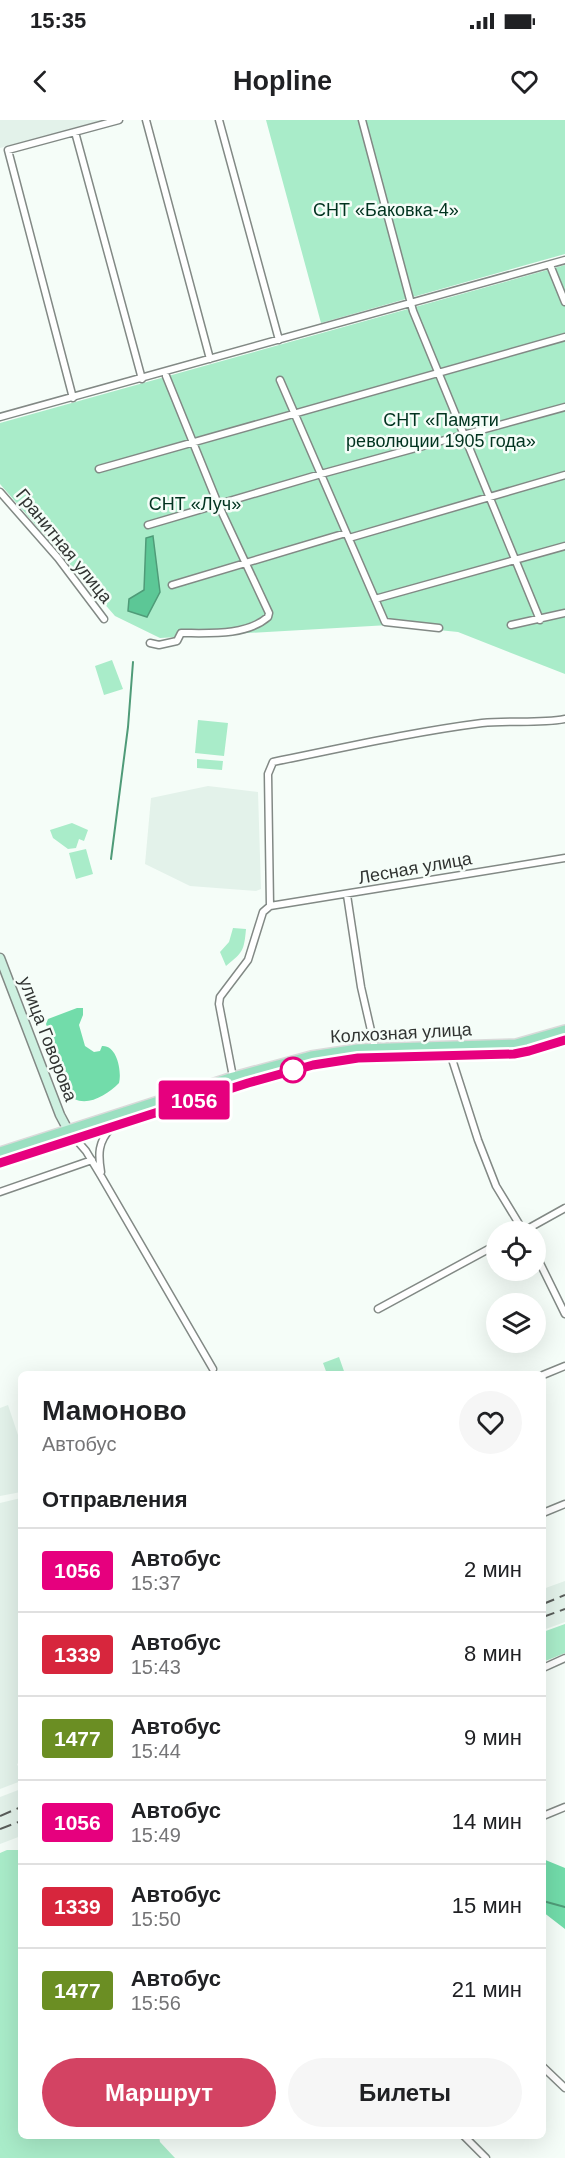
<!DOCTYPE html>
<html lang="ru">
<head>
<meta charset="utf-8">
<style>
  :root { --surface:#fff; --page:#f6f6f6; --text:#202124; --muted:#757577; --line:#e0e0e0; --accent:#d34363 }
  body { margin:0; font-family:Helvetica,sans-serif; background:var(--page); color:var(--text); height:100vh; display:flex; flex-direction:column; font-size:22px; white-space:nowrap }
  * { box-sizing:border-box; margin:0 }
  p { font-size:20px; color:var(--muted) }
  .icon { flex:none; width:33px; height:33px; fill:none; stroke:currentColor; stroke-width:2; stroke-linecap:round; stroke-linejoin:round }
  .map { position:relative; flex:1; overflow:hidden }
  .side { position:absolute; left:18px; top:1251px; width:528px; height:768px; display:flex; flex-direction:column; background:var(--surface); border-radius:9px; box-shadow:0 6px 24px #0002 }
  .side>* { flex:none }
  .badge { padding:0 12px; border-radius:4px; font-size:21px; line-height:39px }
  .tools { position:absolute; left:486px; top:1101px; display:grid; gap:12px }
  .tools a { display:grid; place-items:center; width:60px; height:60px; border-radius:50%; background:var(--surface); box-shadow:0 6px 24px #0002; font-size:30px }
  .map>.badge { position:absolute; translate:-50% -50%; box-shadow:0 0 0 3px #fff }
  h2 { padding:0 24px; font-size:22px; line-height:54px }
  .round { display:grid; place-items:center; flex:none; width:63px; height:63px; border-radius:32px; background:var(--page) }
  .summary { display:flex; align-items:center; justify-content:space-between; height:102px; padding:0 24px }
  h1 { font-size:28px; font-weight:600; line-height:45px }
  .cta { display:flex; gap:12px; margin-top:auto; padding:12px 24px }
  .cta a { flex:1; height:69px; border-radius:36px; background:var(--accent); color:#fff; font-size:24px; font-weight:600; line-height:69px; text-align:center }
  .cta a+a { background:var(--page); color:var(--text) }
  ul { padding:0; list-style:none }
  li { display:flex; align-items:center; gap:18px; height:84px; padding:0 24px; border-top:2px solid var(--line) }
  li div { flex:1 }
  li b { display:block; font-size:22px }
  li em { font-style:normal }
  li .badge { min-width:66px; font-weight:700; text-align:center }
  .status { display:flex; justify-content:space-between; align-items:center; height:42px; padding:0 30px; background:var(--surface); direction:ltr }
  .status svg { height:16px; fill:currentColor }
  header { display:flex; justify-content:space-between; align-items:center; height:78px; padding:0 24px; background:var(--surface); font-size:27px; font-weight:600 }
  .map>svg:first-child { display:block }
  .built { fill:#e3f2ea }
  .green { fill:#a9ecc9 }
  .forest { fill:#72dcaa }
  .water { fill:#5cc796; stroke:#4f9b78; stroke-width:1.5 }
  .lines { fill:none; stroke-linecap:round; stroke-linejoin:round }
  .stream { stroke:#4f9b78; stroke-width:2 }
  .minor-casing { stroke:#828985; stroke-width:9 }
  .secondary-casing { stroke:#828985; stroke-width:11 }
  .primary-casing { stroke:#dadada; stroke-width:12 }
  .minor { stroke:#fff; stroke-width:6 }
  .secondary { stroke:#cdf0e0; stroke-width:8 }
  .primary { stroke:#9be0c1; stroke-width:9 }
  .rail { stroke:#595d5a; stroke-width:2; stroke-dasharray:12 6; stroke-linecap:butt }
  .line-casing { stroke:#fff; stroke-width:14 }
  .line { stroke:#e6007e; stroke-width:9 }
  .stop-dot { fill:#fff; stroke:#e6007e; stroke-width:3 }
  .labels { text-anchor:middle; stroke-width:5; stroke-linejoin:round; paint-order:stroke }
  .park-label { font-size:18px; fill:#01331f; stroke:#f5fdf8 }
  .street-label { font-size:18px; fill:#313432; stroke:#f5fdf8 }
</style>
</head>
<body>
<div class="status"><b>15:35</b><svg viewBox="0 0 49 12"><path d="M0 12V9h3v3zM5 12V6h3v6zM10 12V3h3v9zM15 12V0h3v12zM26 1h20v11H26zM47 4h2v5h-2z"/></svg></div>
<header><svg class="icon" aria-label="back" viewBox="0 0 24 24"><path d="M15 5l-7 7 7 7"/></svg>Hopline<svg class="icon" aria-label="heart" viewBox="0 0 24 24"><path d="M12 20l-8-8c-3-5 5-10 8-4 3-6 11-1 8 4z"/></svg></header>
<div class="map">
<svg width="565" height="2038" viewBox="0 0 565 2038">
  <rect width="100%" height="100%" fill="#f5fdf8"/>
  <path class="built" d="M0,0H102L0,28Z
    M208,666L258,672L261,769L256,771L190,766L145,744L151,678Z
    M8,1285L21,1324V1372L0,1376V1288Z
    M21,1378V1642L17,1644L21,1653V1661L0,1669V1383Z
    M565,1461V1502L543,1510V1469Z
    M21,1669V1716L0,1724V1677Z"/>
  <path class="green" d="M266,0H565V134L321,203Z
    M565,145V554L458,512L389,505L160,518L115,496L0,364V303Z
    M112,540L123,569L104,575L95,546Z
    M198,600L228,603L224,636L195,633Z
    M197,639L223,641L222,650L197,648Z
    M72,703L88,710L84,721L79,719L76,728L68,729L53,718L50,710Z
    M86,729L93,754L76,759L69,733Z
    M233,808L246,809C244,831 243,832 226,846L220,832L229,822Z
    M339,1237L345,1254H327L323,1243Z
    M565,1504V1533L543,1542V1512Z
    M7,1730H21V2016H159L160,2022L175,2038H0V1733Z"/>
  <path class="forest" d="M77,888H83V895L79,905L85,926L94,932L100,931L102,926C117,925 122,951 119,963C105,977 81,991 66,972L50,932V915L46,904L48,899Z
    M543,1739L565,1748V1809L543,1792Z"/>
  <path class="water" d="M153,416L160,472L147,497L128,491L129,479L144,470L146,418Z"/>
  <g class="lines">
    <path class="stream" d="M111,739L128,607L133,542
      M543,1781L565,1787"/>
    <g class="minor-casing">
      <path id="minor" d="M146,0L210,239
        M219,0L279,220
        M362,0L413,191L540,500
        M75,12L142,259
        M550,145L565,182
        M280,260L385,502L439,508
        M73,278L8,30L119,0
        M0,297L565,140
        M99,349L565,217
        M0,372L58,438L104,499
        M148,405L321,354L565,287
        M349,418L565,355
        M172,465L346,413
        M375,479L565,426
        M511,505L565,493
        M150,523L159,525L177,521L181,513C209,513 246,516 268,497L269,493L218,384L166,256
        M347,775L361,867L375,928
        M270,786L268,654L273,642C342,628 412,612 482,603C510,600 538,604 565,599
        M270,786L565,738
        M451,936L478,1020L496,1066L524,1112
        M233,957L219,884L220,877L248,840L263,792L270,786
        M73,1016L86,1031L101,1056L213,1249
        M101,1052C98,1034 98,1022 111,1008
        M0,1072L92,1040
        M522,1112L565,1088
        M536,1135L565,1194
        M378,1189L496,1125
        M543,1255L565,1246
        M543,1393L565,1384
        M543,1548L565,1538
        M543,1696L565,1687
        M543,1947L565,1968
        M464,2016L486,2038"/>
    </g>
    <g class="secondary-casing">
      <path id="secondary" d="M0,838L60,995L68,1010"/>
    </g>
    <g class="primary-casing">
      <path id="primary" d="M0,1032L233,957L311,936L358,929L516,924L565,910
        M0,1042L248,963L313,945L358,938L514,934L565,920"/>
    </g>
    <use href="#minor" class="minor"/>
    <use href="#secondary" class="secondary"/>
    <use href="#primary" class="primary"/>
    <path class="rail" d="M543,1484L565,1475
      M543,1497L565,1489
      M0,1696L21,1687
      M0,1709L21,1701"/>
  </g>
  <g class="lines">
    <g class="line-casing">
      <path id="line" d="M0,1043L248,963L313,945L358,938L514,934L529,931L565,920"/>
    </g>
    <use href="#line" class="line"/>
  </g>
  <circle class="stop-dot" cx="293" cy="950" r="12"/>
  <g class="labels">
    <g class="park-label">
      <text x="386" y="96">СНТ «Баковка-4»</text>
      <text x="441" y="306">СНТ «Памяти<tspan x="441" dy="21">революции 1905 года»</tspan></text>
      <text x="195" y="390">СНТ «Луч»</text>
    </g>
    <g class="street-label">
      <text transform="translate(64 426) rotate(51)" y="6">Гранитная улица</text>
      <text transform="translate(415 748) rotate(-10)" y="6">Лесная улица</text>
      <text transform="translate(401 913) rotate(-3)" y="6">Колхозная улица</text>
      <text transform="translate(48 919) rotate(69)" y="6">улица Говорова</text>
    </g>
  </g>
</svg>
<div class="tools">
<a><svg class="icon" aria-label="locate" viewBox="0 0 24 24"><circle cx="12" cy="12" r="6"/><path d="M12 2v4M12 18v4M2 12h4M18 12h4"/></svg></a>
<a><svg class="icon" aria-label="layers" viewBox="0 0 24 24"><path d="M12 4l9 5-9 5-9-5zM3 14l9 5 9-5"/></svg></a>
</div>
<b class="badge" style="left:194px;top:980px;background:#e6007e;color:#fff">1056</b>
<section class="side">
<div class="summary"><div><h1>Мамоново</h1><p>Автобус</p></div><a class="round"><svg class="icon" aria-label="heart" viewBox="0 0 24 24"><path d="M12 20l-8-8c-3-5 5-10 8-4 3-6 11-1 8 4z"/></svg></a></div>
<h2>Отправления</h2>
<ul>
<li><span class="badge" style="background:#e6007e;color:#fff">1056</span><div><b>Автобус</b><p>15:37</p></div><em>2 мин</em></li>
<li><span class="badge" style="background:#d7263d;color:#fff">1339</span><div><b>Автобус</b><p>15:43</p></div><em>8 мин</em></li>
<li><span class="badge" style="background:#6b8e23;color:#fff">1477</span><div><b>Автобус</b><p>15:44</p></div><em>9 мин</em></li>
<li><span class="badge" style="background:#e6007e;color:#fff">1056</span><div><b>Автобус</b><p>15:49</p></div><em>14 мин</em></li>
<li><span class="badge" style="background:#d7263d;color:#fff">1339</span><div><b>Автобус</b><p>15:50</p></div><em>15 мин</em></li>
<li><span class="badge" style="background:#6b8e23;color:#fff">1477</span><div><b>Автобус</b><p>15:56</p></div><em>21 мин</em></li>
</ul>
<div class="cta"><a>Маршрут</a><a>Билеты</a></div>
</section>
</div>
</body>
</html>
